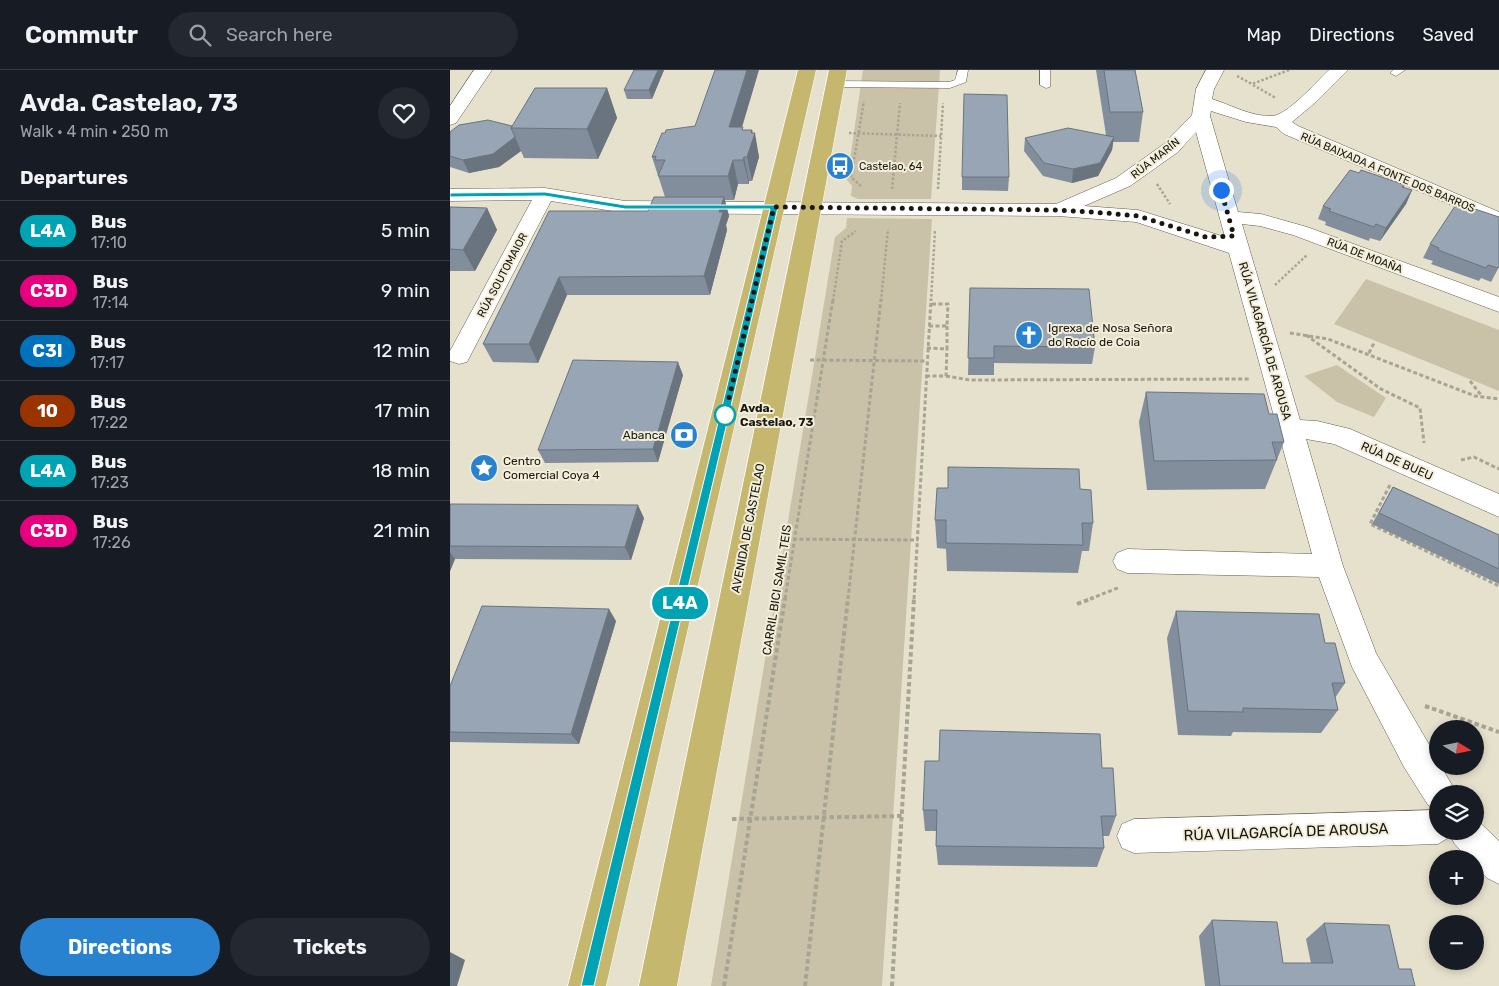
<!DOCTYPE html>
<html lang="en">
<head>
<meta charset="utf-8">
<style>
  :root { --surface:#171b24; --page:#242831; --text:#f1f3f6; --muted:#9ea1a6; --line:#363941; --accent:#2882d0 }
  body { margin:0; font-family:Rubik,sans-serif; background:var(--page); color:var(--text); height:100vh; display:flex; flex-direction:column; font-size:19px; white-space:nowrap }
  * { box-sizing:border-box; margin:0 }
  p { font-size:16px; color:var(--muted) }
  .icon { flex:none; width:28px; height:28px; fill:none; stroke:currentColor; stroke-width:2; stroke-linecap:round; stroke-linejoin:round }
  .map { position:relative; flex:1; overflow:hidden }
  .sheet { display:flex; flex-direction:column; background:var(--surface); width:450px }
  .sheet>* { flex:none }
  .badge { padding:0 10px; border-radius:16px; font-size:18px; line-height:32px }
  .needle { width:32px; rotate:100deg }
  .tools { position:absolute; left:979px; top:650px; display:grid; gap:10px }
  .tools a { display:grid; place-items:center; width:55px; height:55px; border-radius:50%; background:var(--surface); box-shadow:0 2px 8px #0003; font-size:25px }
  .you { position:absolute; width:25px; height:25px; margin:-12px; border:4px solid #fff; border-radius:50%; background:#1a73e8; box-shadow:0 0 0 8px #1a73e833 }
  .map>.badge { position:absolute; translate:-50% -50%; box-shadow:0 0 0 2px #fff }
  h2 { padding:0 20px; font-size:19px; line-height:45px }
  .round { display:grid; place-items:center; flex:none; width:52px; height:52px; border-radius:26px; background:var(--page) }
  .summary { display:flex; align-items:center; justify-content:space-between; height:85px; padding:0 20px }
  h1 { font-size:24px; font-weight:700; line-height:38px }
  .action { display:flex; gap:10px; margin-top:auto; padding:10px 20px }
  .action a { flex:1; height:58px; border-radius:30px; background:var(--accent); color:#fff; font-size:20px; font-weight:700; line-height:58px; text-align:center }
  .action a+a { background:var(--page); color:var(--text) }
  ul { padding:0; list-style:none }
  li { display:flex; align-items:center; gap:15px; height:60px; padding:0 20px; border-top:1px solid var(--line) }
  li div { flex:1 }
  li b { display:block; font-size:19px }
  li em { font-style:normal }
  li .badge { min-width:55px; font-weight:700; text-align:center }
  header { display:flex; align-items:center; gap:30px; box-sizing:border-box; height:70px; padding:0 25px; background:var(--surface); border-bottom:1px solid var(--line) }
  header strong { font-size:24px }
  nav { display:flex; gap:28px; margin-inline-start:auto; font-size:18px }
  .search { width:350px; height:45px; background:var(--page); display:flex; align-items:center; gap:12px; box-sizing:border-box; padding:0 18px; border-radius:28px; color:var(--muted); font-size:19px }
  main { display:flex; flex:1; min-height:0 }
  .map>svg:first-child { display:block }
  .green { fill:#c9c2a8 }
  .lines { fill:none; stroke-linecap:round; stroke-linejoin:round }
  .service-casing { stroke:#615d4b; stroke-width:1 }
  .minor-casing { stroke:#615d4b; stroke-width:1 }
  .primary-casing { stroke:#fff; stroke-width:1 }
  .path-far2 { stroke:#a8a493; stroke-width:2.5; stroke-dasharray:2.5 2; stroke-linecap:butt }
  .path-far1 { stroke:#a8a493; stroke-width:3; stroke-dasharray:4 2.5; stroke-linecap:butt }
  .path { stroke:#a8a493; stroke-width:4; stroke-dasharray:4.5 3; stroke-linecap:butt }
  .service { fill:#fff; fill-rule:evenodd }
  .minor { fill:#fff; fill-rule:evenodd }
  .primary { fill:#c5b76d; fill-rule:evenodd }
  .wall { fill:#828e9c }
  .shaded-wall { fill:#6a747f }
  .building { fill:#97a5b5; stroke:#6a747f }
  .line { fill:#00a3b4; stroke:#fff }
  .walk { stroke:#18160f; stroke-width:5; stroke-dasharray:0 9 }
  .stop-dot { fill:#fff; stroke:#00a3b4; stroke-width:2.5 }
  .labels { text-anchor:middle; stroke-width:4; stroke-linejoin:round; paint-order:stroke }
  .far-street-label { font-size:11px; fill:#18160f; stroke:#f3eed9 }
  .far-poi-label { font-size:11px; fill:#18160f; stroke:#f3eed9; text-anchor:start }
  .poi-label { font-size:12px; fill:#18160f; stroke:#f3eed9; text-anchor:start }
  .street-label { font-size:12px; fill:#18160f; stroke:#f3eed9 }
  .stop-label { font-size:12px; font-weight:bold; fill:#18160f; stroke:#f3eed9; text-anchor:start }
  .near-street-label { font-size:15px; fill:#18160f; stroke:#f3eed9 }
</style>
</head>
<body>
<header>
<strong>Commutr</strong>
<div class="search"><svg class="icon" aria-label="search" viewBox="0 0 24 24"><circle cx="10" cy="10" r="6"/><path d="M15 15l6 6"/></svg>Search here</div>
<nav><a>Map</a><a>Directions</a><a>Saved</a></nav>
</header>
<main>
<section class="sheet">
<div class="summary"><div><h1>Avda. Castelao, 73</h1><p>Walk · 4 min · 250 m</p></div><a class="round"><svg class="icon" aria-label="heart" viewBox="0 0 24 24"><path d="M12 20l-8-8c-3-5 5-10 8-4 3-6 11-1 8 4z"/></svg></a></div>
<h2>Departures</h2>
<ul>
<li><span class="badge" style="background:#00a3b4;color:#fff">L4A</span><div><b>Bus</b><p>17:10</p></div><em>5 min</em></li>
<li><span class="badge" style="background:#e6007e;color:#fff">C3D</span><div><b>Bus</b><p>17:14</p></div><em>9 min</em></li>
<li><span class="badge" style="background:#0072bc;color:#fff">C3I</span><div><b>Bus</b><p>17:17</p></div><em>12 min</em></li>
<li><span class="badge" style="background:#930;color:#fff">10</span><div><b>Bus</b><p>17:22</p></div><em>17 min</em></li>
<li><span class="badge" style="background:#00a3b4;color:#fff">L4A</span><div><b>Bus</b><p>17:23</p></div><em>18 min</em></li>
<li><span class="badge" style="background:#e6007e;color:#fff">C3D</span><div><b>Bus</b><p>17:26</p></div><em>21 min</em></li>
</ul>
<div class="action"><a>Directions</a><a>Tickets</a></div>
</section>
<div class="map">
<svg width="1049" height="916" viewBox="0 0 1049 916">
  <rect width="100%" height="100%" fill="#e6e1cc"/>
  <path class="green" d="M413,0H490L481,129H408L401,126L402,116L397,110Z
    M397,148L482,149L432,916H261L385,167L396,158Z
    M916,209L1049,260V321L884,254Z
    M887,295L936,328L924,347L887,332L854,306Z"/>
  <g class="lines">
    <g class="service-casing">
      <path id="service" d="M508,0H518L516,12L500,18L385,17L379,14L385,11L499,12L505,10Z
        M590,0H600V17L596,18L590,15Z
        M955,0L946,6L940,3L943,0Z"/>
    </g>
    <g class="minor-casing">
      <path id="minor" d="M24,0H42L6,53L0,55V36Z
        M756,0H774L764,19L762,29C781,35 802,47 822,46C838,45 867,11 879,0H898L866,32L842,52L848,56L1049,142V155L834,64L826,57L796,52L761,41L760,46L788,142L811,144L857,157L1049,227V242L843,165L810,156L792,154L850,350L867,351L900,359L1049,424V447L884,374L856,369L893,496L926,583L988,690V696H991L1007,724H988V739L978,735L954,697L902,597L869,507L677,503L667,499L663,491L667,483L677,479L862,484L779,183L686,152L608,146L175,143L101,131L17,292L9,294L0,291V281L82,130L0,131V119L95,118L175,131L606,134L666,108L714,74L742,45L746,19ZM746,62L775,167L688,140L634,136L680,116L728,82Z
        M988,740V761H1025V748L1049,771V814L1037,808L1025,796V789H1018L1004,773L1001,766L988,774L684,783L672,778L667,766L672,754L684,749Z"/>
    </g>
    <g class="primary-casing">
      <path id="primary" d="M348,0H366L156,916H118Z
        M379,0H397L227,916H189Z"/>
    </g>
    <path class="path-far2" d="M787,6L802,14L839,0
      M803,15L826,28
      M399,63L491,66
      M707,114L720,134
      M411,116L401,107L414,31
      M442,119L450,33
      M488,119L493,33
      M825,215L857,185
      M383,231L392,171L406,161
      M431,231L438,159
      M481,231L485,160"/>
    <path class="path-far1" d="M479,256H497L498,234H480
      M840,263L878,269L1025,326L1049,329
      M856,265L931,319L970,338L974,373
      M477,278L497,279V256
      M919,283L924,273
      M360,290L477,291
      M476,306H496L497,279
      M496,306L520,310L799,309
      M1020,311L1031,325
      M1011,390L1024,387L1049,399
      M940,415L920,454L1049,516
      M330,469L468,470
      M335,529L383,229
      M398,529L431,229
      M464,529L481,229
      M640,529L670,517"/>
    <path class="path" d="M627,534L643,528
      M975,636L1049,662
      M282,749L452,746
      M274,916L335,528
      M355,916L398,528
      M442,916L464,528"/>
    <use href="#service" class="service"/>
    <use href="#minor" class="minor"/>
    <use href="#primary" class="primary"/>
  </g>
  <path class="wall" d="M214,0L202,29H177L174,20Z
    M646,0H685L693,42L689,72H663L662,80L648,106L622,113L593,106L574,81L575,68L656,65Z
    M157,18L167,48L148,89L74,88L71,81L49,97L19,103L0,97V62L62,56Z
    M292,57L293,60H302L309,87L302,111H299V114H288L284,130H275L279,146L276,155L277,160L260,225H117L88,293L43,292L33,274L99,141H198L215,127L202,87Z
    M909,103L955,115L953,118L962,120L956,134L930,171L920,168L919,171L875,155L876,152L868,149L873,136Z
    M512,107H559L558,121L512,120Z
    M0,137L37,138L47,160L25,201H0Z
    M980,174L1049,197L1041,212L1031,208L1029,211L981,194L983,191L973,188Z
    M520,218L645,277L642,294L544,293V305H518Z
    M233,305L208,392L95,393L88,380Z
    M696,322L819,344L834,372L815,419L697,420L689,352Z
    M943,417L1049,465V514L922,454Z
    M630,419L643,453L639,481H632L628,503L497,501L496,479L487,478L485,450Z
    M0,434L194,448L181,490L5,489L0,501Z
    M726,541L875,573L895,613L885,628L888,640L871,663L783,662L781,666L728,665L717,568Z
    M166,551L129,674L0,672V616Z
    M652,698L666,746L659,766H653L654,778L647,797L488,795L486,776V761H475L473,740Z
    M762,850L833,893H861L856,869L874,853L949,899L965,916H755L749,866Z"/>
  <path class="shaded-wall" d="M208,0H214L202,29L199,20Z
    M297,0H309L285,81L279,57Z
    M157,18L167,48L148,89L137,59Z
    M302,60L303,67L305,63L309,87L302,111L297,87Z
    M65,67L71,81L49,97L19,103L13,90Z
    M664,67L662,80L648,106L622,113L623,99Z
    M294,87L299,111V114L293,90Z
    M283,90L288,114L284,130L278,106Z
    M962,120L956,134L930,171L936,158Z
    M274,127L279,146L276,155L277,160L260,225L254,206L269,142Z
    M37,138L47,160L25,201L13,180Z
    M109,207L117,225L88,293L79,274Z
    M228,292L233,305L208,392L203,379Z
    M188,435L194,448L181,490L175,477Z
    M0,482L5,489L0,501Z
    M159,539L166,551L129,674L121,664Z
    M0,882L15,890L7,916H0Z"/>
  <path class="building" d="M184,0H208L199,20H174Z
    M265,0H297L279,57H293L292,60H302L301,63H305L297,87H294L293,90H283L278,106H208L215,90H205L206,86L202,87L212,63H215L216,60L245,56Z
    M654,0H685L693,42H660Z
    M85,18H157L137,59L61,58Z
    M514,24L557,25L559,107H512Z
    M38,50L62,56L61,58L65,67L43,84L13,90L0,86V62L9,55Z
    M618,58L664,67L650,93L623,99L594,93L575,68Z
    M900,100L909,103L911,100L955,115L952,117L962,120L936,158L926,154L924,157L879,141L881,139L873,136Z
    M204,127H274L269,142H273L254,206L109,207L79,274H33L99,141H198Z
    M1005,136L1014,139L1016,136L1049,147V196L1048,198L1038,195L1036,198L988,180L989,178L980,174Z
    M0,137L37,138L13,180L0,179Z
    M520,218L639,219L645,277L544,276V288H518Z
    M123,290L228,292L203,379L88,380Z
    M696,322L814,324L819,344H827L834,372H822L827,390L704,391Z
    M498,397L629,399L630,419L641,420L643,453H632L633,475L496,473V450H485L487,418H498Z
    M943,417L1049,465V499L929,443Z
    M0,434L188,435L175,477L0,476Z
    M32,536L159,539L121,664L0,662V616Z
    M726,541L869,544L875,573H885L895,613H882L888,640L793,638V642L738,641Z
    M490,660L650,664L652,698H663L666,746H651L654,778L486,776L487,740H473L475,691H489Z
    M762,850L827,852L833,893H883L874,853L939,855L949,899H961L965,916H770Z"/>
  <path class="line" d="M95,122L175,135H324L328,137L144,916H131L320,139H175L95,126L0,127V123Z"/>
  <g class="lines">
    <path class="walk" d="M275,345L324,137L608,140L656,143L688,146L756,167L784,166L771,120"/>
  </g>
  <defs>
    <g id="bus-disc" transform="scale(1.4375)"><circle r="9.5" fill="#2882d0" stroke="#f3eed9"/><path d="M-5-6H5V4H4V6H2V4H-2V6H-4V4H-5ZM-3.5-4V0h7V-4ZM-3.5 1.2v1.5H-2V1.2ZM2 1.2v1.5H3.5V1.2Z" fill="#fff"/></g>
    <g id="church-disc" transform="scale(1.4375)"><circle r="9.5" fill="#2882d0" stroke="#f3eed9"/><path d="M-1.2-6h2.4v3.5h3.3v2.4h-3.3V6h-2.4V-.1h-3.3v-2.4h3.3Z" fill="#fff"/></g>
    <g id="bank-disc" transform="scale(1.4375)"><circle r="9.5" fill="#2882d0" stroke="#f3eed9"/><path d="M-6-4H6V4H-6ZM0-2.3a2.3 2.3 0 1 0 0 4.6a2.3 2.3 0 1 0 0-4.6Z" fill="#fff"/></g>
    <g id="sight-disc" transform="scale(1.4375)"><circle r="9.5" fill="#2882d0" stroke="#f3eed9"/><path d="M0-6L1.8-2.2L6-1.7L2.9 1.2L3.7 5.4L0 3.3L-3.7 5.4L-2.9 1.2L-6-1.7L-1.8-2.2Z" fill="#fff"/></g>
  </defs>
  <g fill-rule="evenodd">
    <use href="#bus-disc" x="390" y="96"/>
    <use href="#church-disc" x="579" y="265"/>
    <use href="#bank-disc" x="234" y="365"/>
    <use href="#sight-disc" x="34" y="398"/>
  </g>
  <circle class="stop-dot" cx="275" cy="345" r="10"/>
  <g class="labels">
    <g class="far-street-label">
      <text transform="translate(705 88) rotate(-38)" y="4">RÚA MARÍN</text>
      <text transform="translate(938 102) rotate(23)" y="4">RÚA BAIXADA A FONTE DOS BARROS</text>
      <text transform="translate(915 185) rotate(21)" y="4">RÚA DE MOAÑA</text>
      <text transform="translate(52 205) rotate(-62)" y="4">RÚA SOUTOMAIOR</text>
    </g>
    <g class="far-poi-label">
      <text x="409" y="100">Castelao, 64</text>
    </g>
    <g class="poi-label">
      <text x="598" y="262">Igrexa de Nosa Señora<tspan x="598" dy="14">do Rocío de Coia</tspan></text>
      <text x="215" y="369" text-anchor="end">Abanca</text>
      <text x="53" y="395">Centro<tspan x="53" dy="14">Comercial Coya 4</tspan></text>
    </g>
    <g class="street-label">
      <text transform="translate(815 271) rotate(74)" y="4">RÚA VILAGARCÍA DE AROUSA</text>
      <text transform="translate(947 391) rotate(24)" y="4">RÚA DE BUEU</text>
      <text transform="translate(298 458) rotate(-79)" y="4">AVENIDA DE CASTELAO</text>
      <text transform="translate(327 520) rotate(-81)" y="4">CARRIL BICI SAMIL TEIS</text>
    </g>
    <g class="stop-label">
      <text x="290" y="342">Avda.<tspan x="290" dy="14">Castelao, 73</tspan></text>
    </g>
    <g class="near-street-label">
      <text transform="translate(836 762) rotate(-2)" y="5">RÚA VILAGARCÍA DE AROUSA</text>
    </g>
  </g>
</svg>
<div class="tools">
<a><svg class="needle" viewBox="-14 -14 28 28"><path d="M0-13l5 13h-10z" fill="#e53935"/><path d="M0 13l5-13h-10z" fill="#9ea1a6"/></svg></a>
<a><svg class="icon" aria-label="layers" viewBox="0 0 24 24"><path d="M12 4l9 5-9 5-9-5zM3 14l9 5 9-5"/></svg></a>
<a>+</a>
<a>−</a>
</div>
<div class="you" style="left:771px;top:120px"></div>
<b class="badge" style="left:230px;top:533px;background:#00a3b4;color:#fff">L4A</b>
</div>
</main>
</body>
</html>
